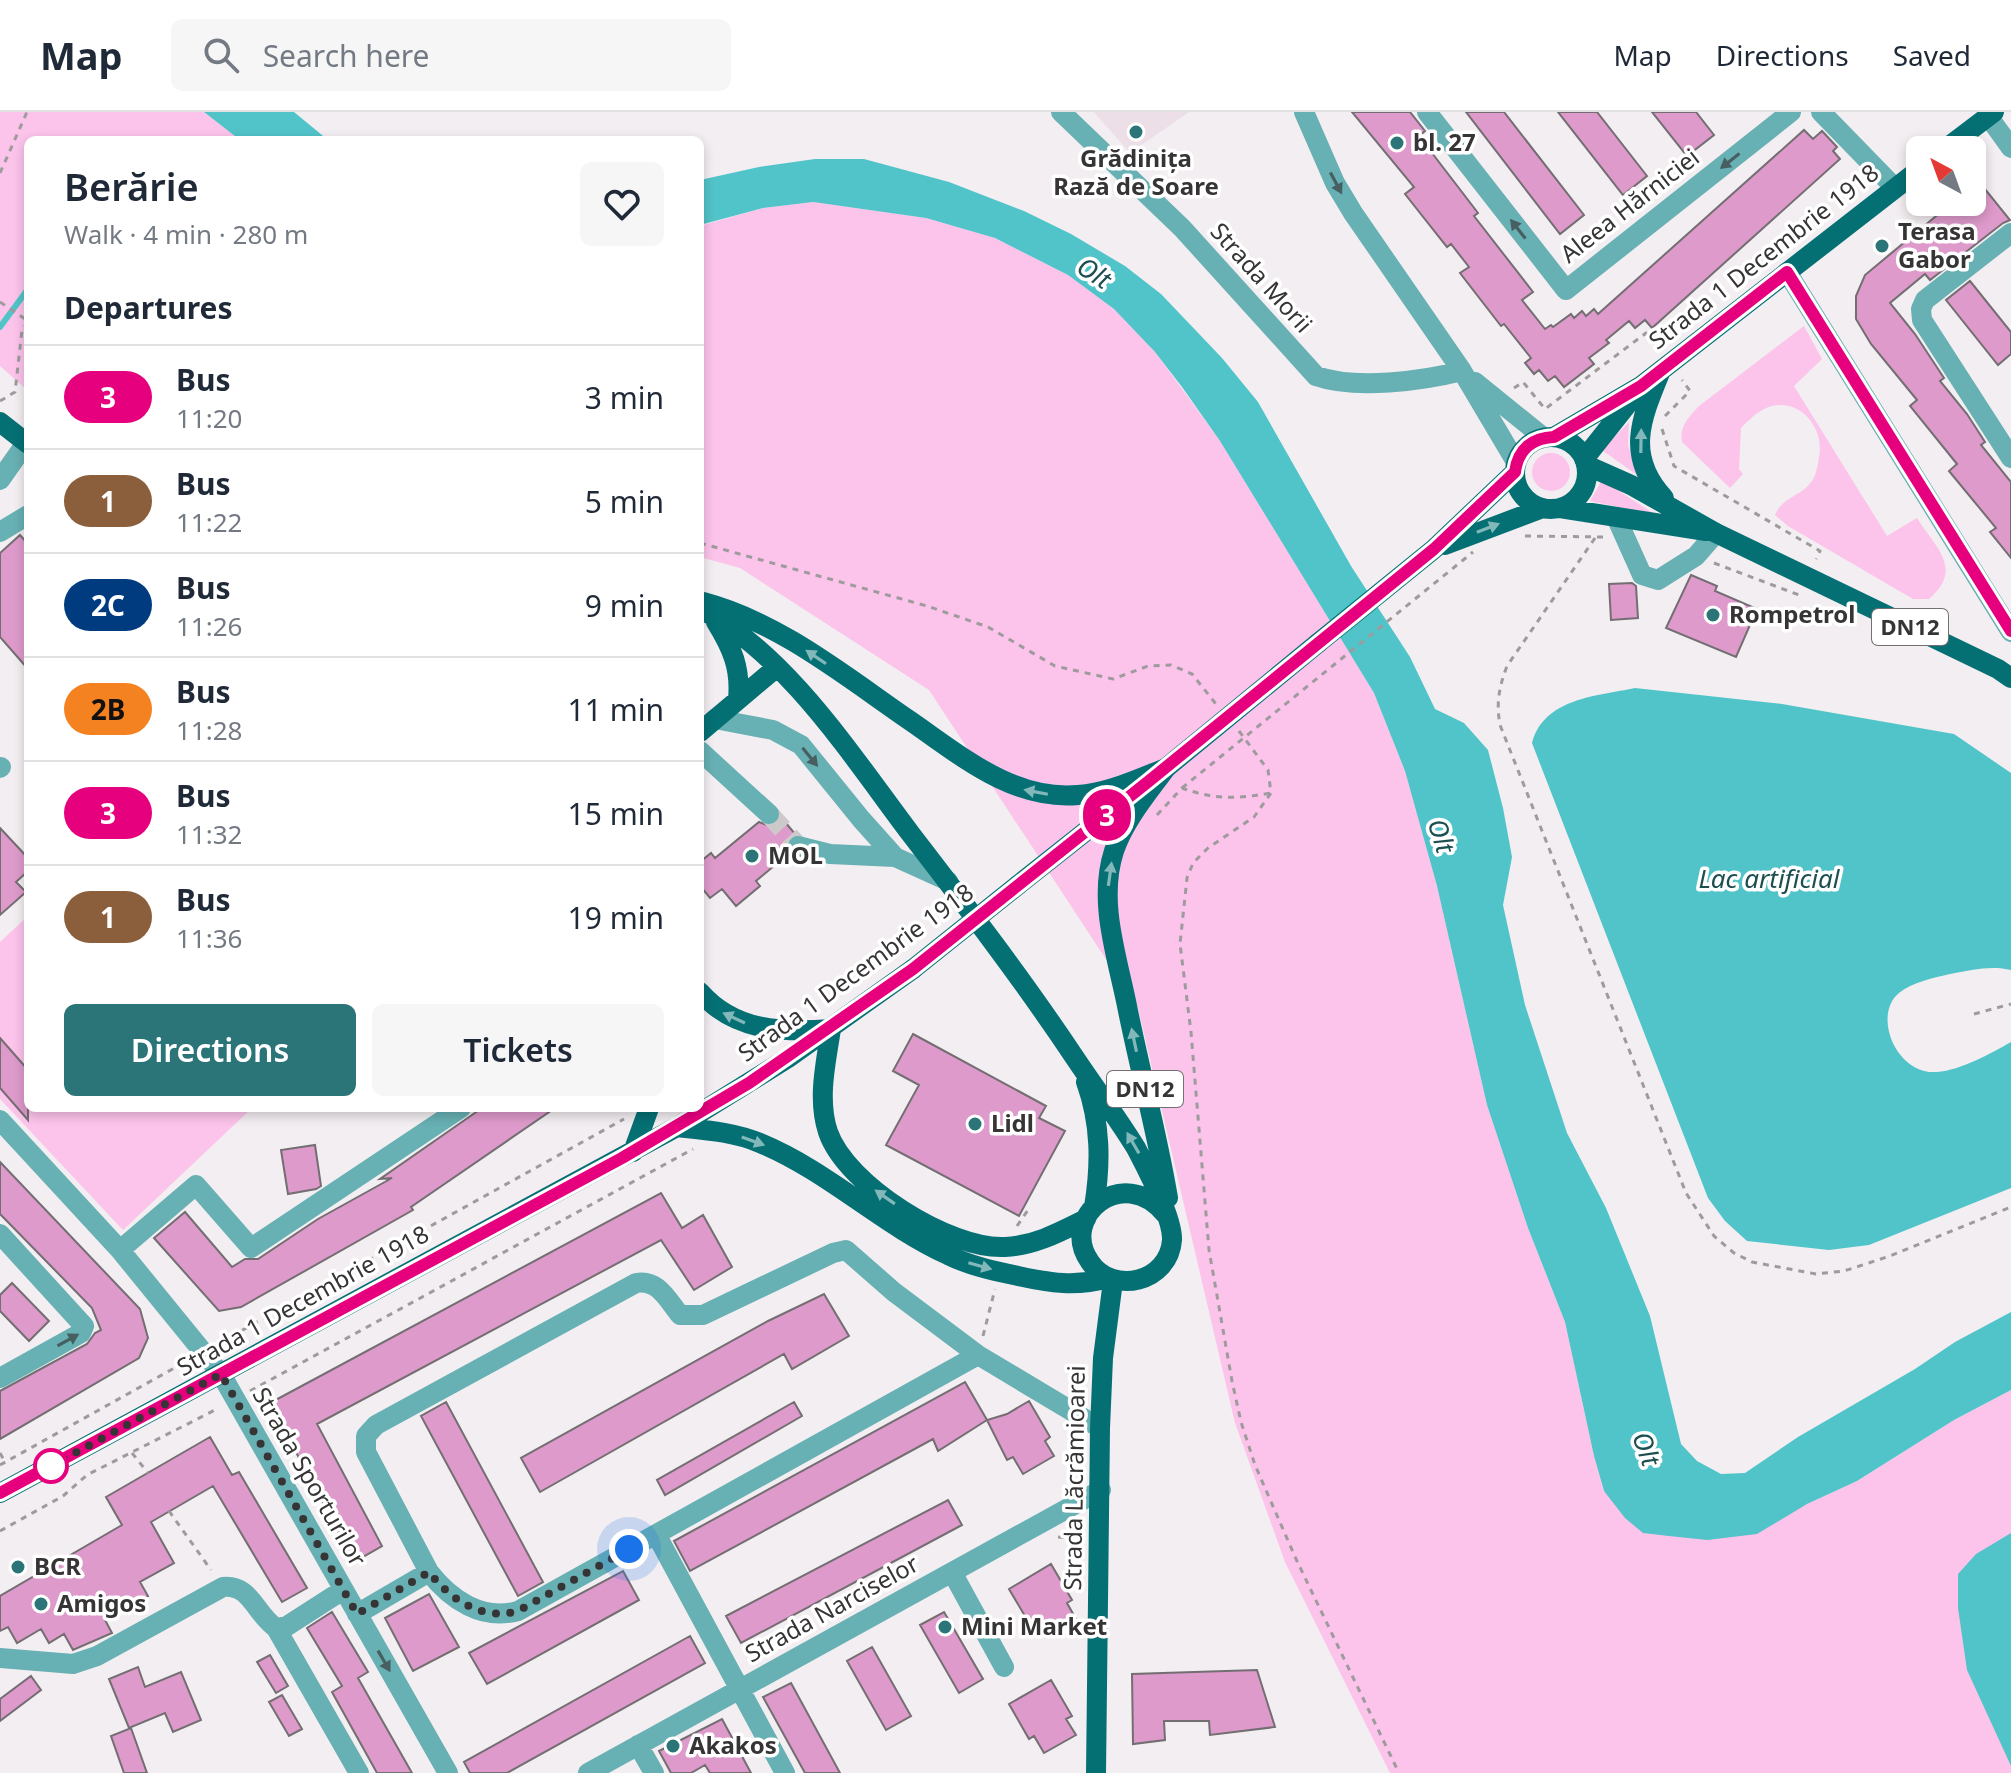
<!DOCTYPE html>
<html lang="en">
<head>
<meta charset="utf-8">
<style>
  :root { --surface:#fff; --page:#f6f6f7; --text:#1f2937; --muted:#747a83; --line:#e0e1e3; --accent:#2b7578 }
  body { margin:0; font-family:"Noto Sans",sans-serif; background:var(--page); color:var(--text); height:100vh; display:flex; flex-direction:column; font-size:30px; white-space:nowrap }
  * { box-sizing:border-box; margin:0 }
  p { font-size:26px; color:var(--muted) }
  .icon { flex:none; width:44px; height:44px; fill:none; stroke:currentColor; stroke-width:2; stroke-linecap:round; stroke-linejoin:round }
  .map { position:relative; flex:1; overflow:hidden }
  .side { position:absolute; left:24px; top:24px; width:680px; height:976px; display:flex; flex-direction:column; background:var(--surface); border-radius:12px; box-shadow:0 4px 12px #0003 }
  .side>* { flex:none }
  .badge { padding:0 16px; border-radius:26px; font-size:28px; line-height:52px }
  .needle { width:52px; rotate:319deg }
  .buttons { position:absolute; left:1906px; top:24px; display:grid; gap:16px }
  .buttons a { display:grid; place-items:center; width:80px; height:80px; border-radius:12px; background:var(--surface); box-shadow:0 4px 12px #0003; font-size:40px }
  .you { position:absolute; width:40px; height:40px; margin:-20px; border:6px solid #fff; border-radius:50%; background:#1a73e8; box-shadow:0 0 0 12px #1a73e833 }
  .map>.badge { position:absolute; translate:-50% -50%; box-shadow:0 0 0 4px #fff }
  h2 { padding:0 40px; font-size:30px; line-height:72px }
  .round { display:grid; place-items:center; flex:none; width:84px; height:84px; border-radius:12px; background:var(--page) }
  .summary { display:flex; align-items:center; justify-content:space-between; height:136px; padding:0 40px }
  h1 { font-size:38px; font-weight:600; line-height:60px }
  .button { display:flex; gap:16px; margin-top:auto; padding:16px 40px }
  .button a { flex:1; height:92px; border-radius:12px; background:var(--accent); color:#fff; font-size:32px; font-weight:600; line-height:92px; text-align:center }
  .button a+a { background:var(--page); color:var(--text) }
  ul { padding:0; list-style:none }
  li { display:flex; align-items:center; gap:24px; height:104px; padding:0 40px; border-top:2px solid var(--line) }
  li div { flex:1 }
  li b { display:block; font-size:30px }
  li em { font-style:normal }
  li .badge { min-width:88px; font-weight:700; text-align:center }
  header { display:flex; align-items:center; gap:48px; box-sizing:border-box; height:112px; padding:0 40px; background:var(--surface); border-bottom:2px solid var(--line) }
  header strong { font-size:38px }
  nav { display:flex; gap:44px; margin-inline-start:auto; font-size:28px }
  .search { width:560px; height:72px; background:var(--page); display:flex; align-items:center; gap:20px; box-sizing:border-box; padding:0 28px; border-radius:12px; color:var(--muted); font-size:30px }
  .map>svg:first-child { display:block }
  .built { fill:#ecdfe8 }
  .green { fill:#fcc3eb }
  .water { fill:#51c4c9 }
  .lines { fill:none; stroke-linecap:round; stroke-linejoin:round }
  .stream { stroke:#51c4c9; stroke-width:6 }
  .building { fill:#de9acb; stroke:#736e72; stroke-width:2 }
  .minor-tunnel { stroke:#cdc9cb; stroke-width:20; stroke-dasharray:20 10; stroke-linecap:butt }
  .path { stroke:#9e9b9d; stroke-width:3; stroke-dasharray:6 6; stroke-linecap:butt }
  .minor { stroke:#67b0b3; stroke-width:20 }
  .major { stroke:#057074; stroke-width:20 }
  .path-bridge { stroke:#9e9b9d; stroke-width:3; stroke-dasharray:6 6; stroke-linecap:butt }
  .major-bridge { stroke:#057074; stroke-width:20 }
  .oneway { fill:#475f61 }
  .oneway2 { fill:#82b8ba }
  .line-casing { stroke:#fff; stroke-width:18 }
  .line { stroke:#e6007e; stroke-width:12 }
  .walk { stroke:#363435; stroke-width:8; stroke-dasharray:0 14.4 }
  .poi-dot { fill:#2b7578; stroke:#fff; stroke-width:3 }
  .stop-dot { fill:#fff; stroke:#e6007e; stroke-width:4 }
  .labels { text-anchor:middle; stroke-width:7; stroke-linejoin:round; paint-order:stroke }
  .shield { fill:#fff; stroke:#727172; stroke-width:2 }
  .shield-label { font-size:22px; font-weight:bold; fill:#363435 }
  .poi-label { font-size:24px; font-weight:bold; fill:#363435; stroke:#fff; text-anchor:start }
  .street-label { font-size:24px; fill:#363435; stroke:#fff }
  .water-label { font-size:26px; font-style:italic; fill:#1d4f51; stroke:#fff }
</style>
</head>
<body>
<header>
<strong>Map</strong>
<div class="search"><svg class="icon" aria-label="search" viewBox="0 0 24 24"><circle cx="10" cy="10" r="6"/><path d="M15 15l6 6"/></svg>Search here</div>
<nav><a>Map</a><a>Directions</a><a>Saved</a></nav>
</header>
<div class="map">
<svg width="2011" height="1661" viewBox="0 0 2011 1661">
  <rect width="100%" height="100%" fill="#f3eef1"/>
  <path class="built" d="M1094,0H1189L1130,41Z"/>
  <path class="green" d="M0,0H204L240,28H28V279L0,254Z
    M813,90L926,106L995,126L1068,163L1114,197L1155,240L1220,329L1374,581L1405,659L1437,774L1487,993L1528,1116L1565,1210L1594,1344L1604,1380L1807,1392L1857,1369L1954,1308L2011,1278V1661H1390L1285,1450L1235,1311L1138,896L929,578L740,456L700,445V114L763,96Z
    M1804,214L1822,247L1794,274L1887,424L1917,406C1936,436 1964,457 1929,487H1913L1788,414L1775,403C1782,385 1802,384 1812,369C1816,364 1818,352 1819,345C1825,318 1802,287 1772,294C1759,297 1750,307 1741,316L1739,357L1743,362L1730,376L1682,330C1679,314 1689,305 1699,294Z
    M1629,310L1628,333L1637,363L1602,338Z
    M1532 360a19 19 0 1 1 38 0a19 19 0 1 1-38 0Z
    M1602,368L1656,403L1590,389Z
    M28,804V996H252L123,1118L0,987V830Z"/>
  <path class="water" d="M204,0H294L328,28H240Z
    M815,47H864L949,70L1024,99L1071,122L1125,154L1161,182L1222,246L1258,290L1351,454L1410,545L1435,597L1464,611L1488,638L1503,696L1512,745L1503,793L1525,893L1567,1021L1606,1096L1650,1204L1681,1332L1697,1349L1721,1362L1745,1361L1798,1325L1915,1257L1955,1230L2011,1200V1278L1954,1308L1857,1369L1807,1392L1757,1422L1707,1428L1669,1424L1643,1421L1625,1406L1604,1379L1594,1344L1565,1210L1528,1116L1487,993L1437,774L1405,659L1374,581L1220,329L1182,275L1155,240L1114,197L1068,163L995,126L926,106L813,90L763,96L700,113V68L759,55Z
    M1635,576L1782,592L1954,622L2011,661V858C1992,853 1970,858 1950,862C1934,866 1912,870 1899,881C1872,903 1896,963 1937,960C1961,958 1990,942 2011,930V1076L1869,1133L1829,1138L1747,1129L1725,1109L1708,1086L1532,631C1544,586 1597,584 1635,576Z
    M2011,1421V1654L1967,1558L1958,1496V1462L1976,1442Z"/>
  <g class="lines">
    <path class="stream" d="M0,215L28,177"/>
  </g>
  <path class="building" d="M1352,0H1410L1425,19L1419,24L1478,101L1474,104L1533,180L1522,188L1545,217L1551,213L1553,215L1571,202L1574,206L1582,199L1586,204L1594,197L1598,202L1804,18L1813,27L1822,19L1837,35L1833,39L1840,47L1652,216L1645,208L1635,216L1629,209L1606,228L1609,231L1589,246L1594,252L1564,275L1555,264L1548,269L1539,258L1534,262L1525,251L1531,246L1504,212L1501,214L1460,161L1469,155L1451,132L1447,135L1405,82L1414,75Z
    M1466,0H1504L1584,103L1560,122Z
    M1558,0H1597L1647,64L1623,83Z
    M1652,0H1696L1714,23L1687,44Z
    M1972,61L2010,108L2003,111L1930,168L1925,162L1890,191L1915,222L1944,266L1940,269L1967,302L1985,330L1981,333L2011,370V446L1990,420L1996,416L1949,359L1957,352L1910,294L1917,288L1871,232L1856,207V184L1865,163L1953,90H1972Z
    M1970,169L2011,220V242L1998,253L1946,188Z
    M20,423L28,432V557L0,525V441Z
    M1691,463L1717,474L1715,479L1757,497L1736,545L1666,516Z
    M1632,471L1636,474L1638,506L1611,508L1609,472Z
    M781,705L795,722L786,730L788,742L756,769L760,774L736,794L722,777L710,786L700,774V750L711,741L715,746L759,710L772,715Z
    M0,716L28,746V759L16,770L26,780L0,803Z
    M913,922L1046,994L1039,1006L1065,1019L1019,1104L886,1033L919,973L893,959Z
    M0,926L28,958V1008L0,976Z
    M482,996H555L411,1095L413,1098L241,1195L219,1199L154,1126L185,1100L232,1155L245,1147H258L318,1107L392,1066L380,1067Z
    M315,1033L321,1074L316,1077L288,1082L281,1038Z
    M0,1050L140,1197L148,1226L139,1246L0,1327V1279L87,1232L95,1221L101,1218L92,1196L0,1102Z
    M661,1081L682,1116L703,1103L732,1155L694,1178L661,1128L317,1312L382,1434L354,1450L270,1291Z
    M12,1171L49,1209L29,1229L0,1199V1183Z
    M824,1182L849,1224L792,1257L784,1242L540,1380L521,1346L768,1209Z
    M965,1270L987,1308L938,1339L933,1327L690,1459L674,1429Z
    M1029,1289L1050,1325L1045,1329L1054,1344L1023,1362L1013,1345L1007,1348L987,1308L1007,1302Z
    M446,1290L543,1470L518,1484L421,1304Z
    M794,1290L802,1304L665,1383L657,1368Z
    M210,1325L232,1363L239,1360L307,1476L282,1490L213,1374L151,1410L174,1451L140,1470L148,1484L105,1508L112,1521L73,1538L64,1522L49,1531L41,1517L17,1531L8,1515L0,1519V1484L122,1413L106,1385Z
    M948,1388L962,1413L741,1531L726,1504Z
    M1051,1452L1072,1488L1067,1491L1076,1507L1045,1525L1035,1508L1029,1511L1009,1477Z
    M623,1459L639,1488L487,1572L469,1541Z
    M429,1482L459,1535L413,1559L385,1506Z
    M332,1500L368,1560L358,1566L412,1661H377L332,1580L342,1574L307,1516Z
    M944,1500L983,1567L959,1581L920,1513Z
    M690,1524L705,1551L507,1661H470L464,1650Z
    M872,1535L911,1604L886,1618L847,1549Z
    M270,1543L288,1574L276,1581L257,1550Z
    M138,1555L145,1575L181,1560L201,1608L173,1620L165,1601L129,1616L109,1567Z
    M1257,1558L1275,1615L1210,1623L1209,1609H1164L1165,1628L1133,1632L1132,1562Z
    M31,1564L41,1578L0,1609V1587Z
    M1051,1568L1072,1604L1066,1607L1076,1623L1044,1641L1034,1624L1029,1627L1009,1592Z
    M791,1571L840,1661H805L763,1585Z
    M282,1583L302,1617L289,1624L269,1590Z
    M722,1607L751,1661H710L705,1653L691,1661H671L659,1639Z
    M131,1616L147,1661H124L111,1624Z"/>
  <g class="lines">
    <path class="minor-tunnel" d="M769,702L798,734"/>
    <path class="path" d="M0,61L27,0
      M0,190L28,209
      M1514,276L1523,270L1545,297L1646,221L1658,237
      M0,289L15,280L22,218L28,210
      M1665,304L1690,279L1682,268
      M1662,317L1674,354L1820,439L1816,447
      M1525,424L1605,425
      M1595,426L1507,554C1499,575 1496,591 1500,613L1686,1081L1714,1124L1734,1141L1752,1150L1816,1162L1844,1159L1890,1144L2011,1095
      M700,431L927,494L988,515L1055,554L1113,567L1148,554L1171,553L1192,562L1216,592
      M1714,451L1799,483
      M1239,619L1268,658L1271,681L1254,705L1208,736L1193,751L1187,766L1180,832L1191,920L1209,1138L1232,1269L1241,1310L1255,1353L1296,1447L1399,1661
      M1157,703L1182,676C1215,688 1236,687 1271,681
      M1974,902L2011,892
      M1017,1114L1028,1098
      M983,1224L995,1177
      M221,1230L624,1007
      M250,1279L693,1037
      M0,1341L5,1350
      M132,1341L148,1361
      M0,1353L187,1249
      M169,1399L211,1458
      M0,1419L63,1384L87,1363L219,1296
      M1058,1425L1072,1426L1079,1434"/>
    <path class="minor" d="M1061,0L1182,116L1316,264C1356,278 1422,269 1462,259
      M1304,0L1335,71L1353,101L1462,259L1516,350
      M1427,0L1566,178L1791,0
      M1821,0L1895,76
      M1988,4L2011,36
      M2011,121L1925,188L1921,197L1922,208L2011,346
      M1787,160L2011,520
      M1475,270L1543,325
      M0,368L26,331
      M1616,405L1642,463L1658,468L1696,444L1716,421
      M0,420L28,403
      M715,607L773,618L801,633L861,707L895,745
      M700,639L769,702
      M0,656L1,655
      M798,734L830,742L895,745L948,769
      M0,1008L120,1138L221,1262L448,1661
      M0,1122L84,1214L81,1221L0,1266
      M120,1138L196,1073L251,1136L461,996
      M978,1243L518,1499C482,1509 451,1488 429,1460L366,1340V1324L376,1313L636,1171C658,1167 667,1187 680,1203H703L833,1141L846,1138L894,1180L978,1243L1100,1316
      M656,1422L785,1661
      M952,1460L1004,1555
      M357,1502L429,1460
      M276,1516L359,1661
      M0,1546L73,1552L97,1544L223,1475C251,1472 255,1502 276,1516L287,1514L343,1478
      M638,1633L654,1661
      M588,1661L1101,1378"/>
    <path class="major" d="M1944,38L1994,0
      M1660,261C1641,307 1625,344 1664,386
      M0,310L28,332
      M1554,325L1641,274L1920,57
      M1515 361a36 36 0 1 1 72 0a36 36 0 1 1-72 0Z
      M1584,347L1634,284
      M1586,353L1631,373L1716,421L1998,557L2011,566
      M1560,396L1706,419
      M1445,433L1543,396
      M703,490C779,510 845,564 909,608C960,643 1013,689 1078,683C1109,681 1137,667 1166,656
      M700,497C785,539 854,647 910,721C967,795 1023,868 1075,946C1095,976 1117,1005 1136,1036C1147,1057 1173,1106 1172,1128C1169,1170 1113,1184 1090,1150C1058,1105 1123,1051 1165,1102
      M716,510C732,536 741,556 738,587
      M1318,531L1434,437L1515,360
      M700,620L777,555
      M1166,656C1147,682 1124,709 1114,739C1098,788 1116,841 1126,889C1139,955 1157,1020 1168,1086
      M1018,773L1147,671
      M700,880C734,919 782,921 831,917
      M831,917C826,950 817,987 828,1020C846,1073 950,1138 1005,1135C1034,1134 1060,1120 1086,1107
      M1086,970C1101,1012 1101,1052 1094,1095
      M677,1015C705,1018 734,1020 760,1031C828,1059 882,1113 948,1143C970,1154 995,1159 1018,1164C1050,1171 1076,1175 1108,1166
      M633,1040L649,996
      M0,1381L677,1015L788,946L913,857
      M1096,1661L1100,1316L1103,1246L1113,1169"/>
    <path class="path-bridge" d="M1182,676L1473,440"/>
    <path class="major-bridge" d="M1166,656L1318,531
      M913,857L1018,773"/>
  </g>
  <defs><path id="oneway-solid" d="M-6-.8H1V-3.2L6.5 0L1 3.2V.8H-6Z" transform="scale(2)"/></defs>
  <g class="oneway">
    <use href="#oneway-solid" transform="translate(1730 49) rotate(142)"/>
    <use href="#oneway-solid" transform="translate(1336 71) rotate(62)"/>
    <use href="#oneway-solid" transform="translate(1518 117) rotate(-128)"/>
    <use href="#oneway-solid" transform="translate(810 645) rotate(51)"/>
    <use href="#oneway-solid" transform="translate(68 1228) rotate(-29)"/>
    <use href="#oneway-solid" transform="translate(384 1549) rotate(60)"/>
  </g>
  <g class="oneway2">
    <use href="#oneway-solid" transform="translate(1641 329) rotate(-89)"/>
    <use href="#oneway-solid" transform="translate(1488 416) rotate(-21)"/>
    <use href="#oneway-solid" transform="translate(816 545) rotate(-146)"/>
    <use href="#oneway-solid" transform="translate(1036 680) rotate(-169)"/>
    <use href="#oneway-solid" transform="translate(1110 762) rotate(-82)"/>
    <use href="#oneway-solid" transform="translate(734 906) rotate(-155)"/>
    <use href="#oneway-solid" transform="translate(1134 928) rotate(-102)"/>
    <use href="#oneway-solid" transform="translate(753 1029) rotate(20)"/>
    <use href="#oneway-solid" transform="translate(1133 1031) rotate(-120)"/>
    <use href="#oneway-solid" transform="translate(885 1085) rotate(-145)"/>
    <use href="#oneway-solid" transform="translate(980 1154) rotate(16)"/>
  </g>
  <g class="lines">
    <g class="line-casing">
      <path id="line" d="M0,1381L622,1046L749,971L913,857L1149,669L1434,437L1515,360C1518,337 1532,326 1554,325L1641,274L1787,160L2011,519"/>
    </g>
    <use href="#line" class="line"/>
    <path class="walk" d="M51,1354L221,1262L357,1502L429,1460C451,1488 482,1509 518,1499L629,1437"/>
  </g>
  <g class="poi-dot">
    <circle cx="1136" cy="20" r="8"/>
    <circle cx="1397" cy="31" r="8"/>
    <circle cx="1882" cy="134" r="8"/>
    <circle cx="1713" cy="503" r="8"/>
    <circle cx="752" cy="744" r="8"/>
    <circle cx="975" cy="1012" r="8"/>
    <circle cx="18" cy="1455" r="8"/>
    <circle cx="41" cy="1492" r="8"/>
    <circle cx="945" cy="1515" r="8"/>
    <circle cx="673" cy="1634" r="8"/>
  </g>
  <circle class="stop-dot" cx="51" cy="1354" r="16"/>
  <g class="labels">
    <g class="shield">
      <rect x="1872" y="497" width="76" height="36" rx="6"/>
      <rect x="1107" y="959" width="76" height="36" rx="6"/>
    </g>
    <g class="shield-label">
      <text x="1910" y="523">DN12</text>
      <text x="1145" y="985">DN12</text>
    </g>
    <g class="poi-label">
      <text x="1413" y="39">bl. 27</text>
      <text x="1136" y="55" text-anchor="middle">Grădinița<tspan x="1136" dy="28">Rază de Soare</tspan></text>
      <text x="1898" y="128">Terasa<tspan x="1898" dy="28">Gabor</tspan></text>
      <text x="1729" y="511">Rompetrol</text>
      <text x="768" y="752">MOL</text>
      <text x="991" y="1020">Lidl</text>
      <text x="34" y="1463">BCR</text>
      <text x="57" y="1500">Amigos</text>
      <text x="961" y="1523">Mini Market</text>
      <text x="689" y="1642">Akakos</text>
    </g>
    <g class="street-label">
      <text transform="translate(1630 94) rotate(-38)" y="8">Aleea Hărniciei</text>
      <text transform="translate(1764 145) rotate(-38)" y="8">Strada 1 Decembrie 1918</text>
      <text transform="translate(1261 166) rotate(48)" y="8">Strada Morii</text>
      <text transform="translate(856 861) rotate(-36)" y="8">Strada 1 Decembrie 1918</text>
      <text transform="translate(303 1189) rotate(-29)" y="8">Strada 1 Decembrie 1918</text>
      <text transform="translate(309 1365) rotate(60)" y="8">Strada Sporturilor</text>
      <text transform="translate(1075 1366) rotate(-89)" y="8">Strada Lăcrămioarei</text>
      <text transform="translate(832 1497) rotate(-29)" y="8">Strada Narciselor</text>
    </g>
    <g class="water-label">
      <text transform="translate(1094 161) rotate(33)" y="9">Olt</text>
      <text transform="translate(1441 724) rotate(72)" y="9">Olt</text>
      <text x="1769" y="776">Lac artificial</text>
      <text transform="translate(1646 1337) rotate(70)" y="9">Olt</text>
    </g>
  </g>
</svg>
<div class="buttons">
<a><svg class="needle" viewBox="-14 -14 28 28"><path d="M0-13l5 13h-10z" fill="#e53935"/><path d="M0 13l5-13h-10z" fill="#747a83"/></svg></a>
</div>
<div class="you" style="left:629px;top:1437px"></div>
<b class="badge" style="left:1107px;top:703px;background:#e6007e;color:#fff">3</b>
<section class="side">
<div class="summary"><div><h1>Berărie</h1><p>Walk · 4 min · 280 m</p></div><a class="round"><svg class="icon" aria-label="heart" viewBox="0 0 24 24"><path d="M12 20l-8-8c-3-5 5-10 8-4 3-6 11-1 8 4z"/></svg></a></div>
<h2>Departures</h2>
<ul>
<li><span class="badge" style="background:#e6007e;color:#fff">3</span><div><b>Bus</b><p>11:20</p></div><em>3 min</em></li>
<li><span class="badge" style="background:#8b5e3c;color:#fff">1</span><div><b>Bus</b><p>11:22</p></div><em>5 min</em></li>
<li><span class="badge" style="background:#003b80;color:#fff">2C</span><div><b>Bus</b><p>11:26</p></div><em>9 min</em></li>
<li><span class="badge" style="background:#f58220;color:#111">2B</span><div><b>Bus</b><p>11:28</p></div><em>11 min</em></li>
<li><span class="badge" style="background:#e6007e;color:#fff">3</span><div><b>Bus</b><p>11:32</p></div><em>15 min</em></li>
<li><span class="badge" style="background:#8b5e3c;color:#fff">1</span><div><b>Bus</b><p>11:36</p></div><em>19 min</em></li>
</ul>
<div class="button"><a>Directions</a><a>Tickets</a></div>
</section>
</div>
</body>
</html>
